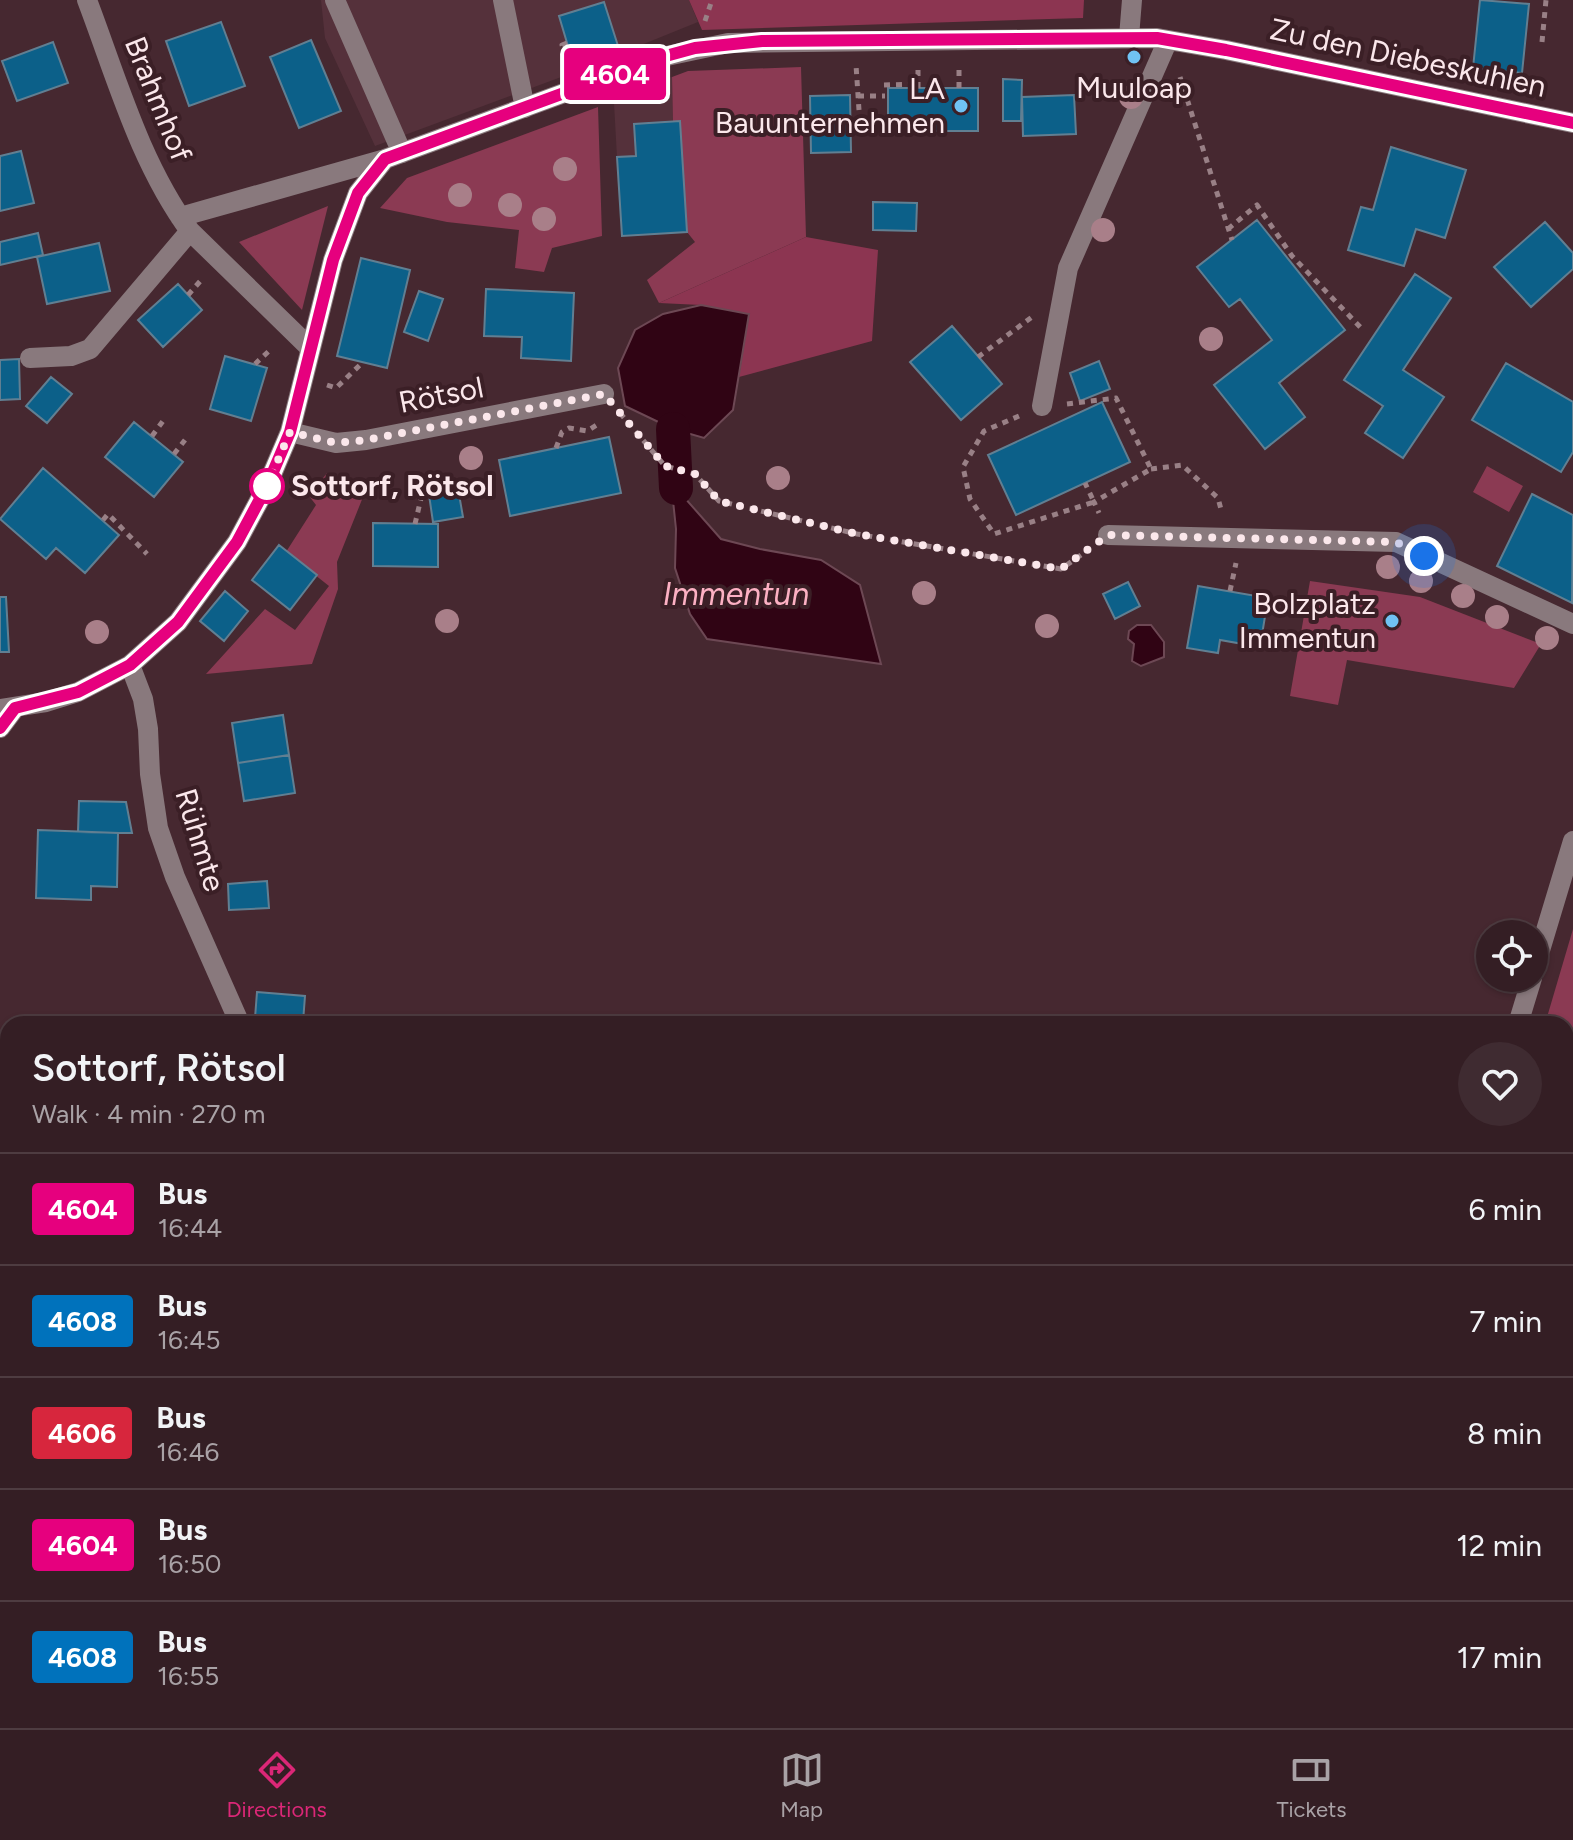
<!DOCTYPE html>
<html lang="en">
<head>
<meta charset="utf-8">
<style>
  :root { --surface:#341e24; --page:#3f2b31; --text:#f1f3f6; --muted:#a9a2a6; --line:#4e3c41; --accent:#db2777 }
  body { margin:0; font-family:Figtree,sans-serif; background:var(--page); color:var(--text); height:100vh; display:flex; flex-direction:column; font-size:30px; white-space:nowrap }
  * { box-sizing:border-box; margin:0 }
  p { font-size:26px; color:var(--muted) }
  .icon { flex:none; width:44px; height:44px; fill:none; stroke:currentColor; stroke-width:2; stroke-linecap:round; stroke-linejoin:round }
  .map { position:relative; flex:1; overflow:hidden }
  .details { position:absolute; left:0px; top:1016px; width:1574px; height:712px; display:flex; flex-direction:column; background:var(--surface); border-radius:24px 24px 0 0; box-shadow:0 2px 6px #0004,0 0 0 2px var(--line) }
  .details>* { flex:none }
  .badge { padding:0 16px; border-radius:6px; font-size:28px; line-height:52px }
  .controls { position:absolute; left:1476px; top:920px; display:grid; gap:16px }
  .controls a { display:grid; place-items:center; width:72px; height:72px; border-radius:50%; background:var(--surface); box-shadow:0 2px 6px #0004,0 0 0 2px var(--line); font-size:40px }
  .you { position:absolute; width:40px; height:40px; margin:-20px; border:6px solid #fff; border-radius:50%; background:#1a73e8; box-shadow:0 0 0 12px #1a73e833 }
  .map>.badge { position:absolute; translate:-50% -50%; box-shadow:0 0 0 4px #fff }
  .round { display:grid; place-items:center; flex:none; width:84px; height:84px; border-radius:42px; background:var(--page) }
  .headline { display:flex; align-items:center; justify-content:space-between; height:136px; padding:0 32px }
  h1 { font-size:38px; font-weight:600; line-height:60px }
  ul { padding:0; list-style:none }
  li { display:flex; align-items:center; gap:24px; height:112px; padding:0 32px; border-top:2px solid var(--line) }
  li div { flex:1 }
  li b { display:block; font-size:30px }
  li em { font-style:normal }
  li .badge { min-width:88px; font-weight:700; text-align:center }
  .menu { display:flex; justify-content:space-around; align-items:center; height:112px; border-top:2px solid var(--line); background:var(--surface); font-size:22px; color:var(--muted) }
  .menu a { display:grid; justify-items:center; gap:4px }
  .menu .selected { color:var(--accent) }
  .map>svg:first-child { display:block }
  .built { fill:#55313b }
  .green { fill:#8b3a53 }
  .forest { fill:#8c3551 }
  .water { fill:#300414; stroke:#6d4854; stroke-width:2 }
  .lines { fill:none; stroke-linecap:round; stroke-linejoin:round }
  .canal { stroke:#300414; stroke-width:34 }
  .building { fill:#0c6089; stroke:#617f92; stroke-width:2 }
  .path { stroke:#998086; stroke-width:5; stroke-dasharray:6 6; stroke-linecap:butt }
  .minor { stroke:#89797d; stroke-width:20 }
  .tree { fill:#a97f89 }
  .line-casing { stroke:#fff; stroke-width:18 }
  .line { stroke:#e6007e; stroke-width:12 }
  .walk { stroke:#fbe7eb; stroke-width:8; stroke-dasharray:0 14.4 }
  .poi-dot { fill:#70c2f4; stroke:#3b1f26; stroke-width:3 }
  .stop-dot { fill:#fff; stroke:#e6007e; stroke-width:4 }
  .labels { text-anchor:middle; stroke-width:8; stroke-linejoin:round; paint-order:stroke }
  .street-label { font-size:30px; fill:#fbe7eb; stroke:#3b1f26 }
  .poi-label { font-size:30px; fill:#fbe7eb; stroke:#3b1f26; text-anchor:end }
  .stop-label { font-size:30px; font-weight:bold; fill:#fbe7eb; stroke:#3b1f26; text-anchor:start }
  .water-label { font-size:32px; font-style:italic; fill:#fcb0c3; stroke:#3b1f26 }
</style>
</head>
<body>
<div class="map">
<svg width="1573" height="1728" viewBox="0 0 1573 1728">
  <rect width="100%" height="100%" fill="#462830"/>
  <path class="built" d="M321,0H689L698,22L572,73L375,146L325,38Z
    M672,77L673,122L634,124L636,156L617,157L614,103H643V81Z"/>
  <path class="green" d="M801,67L806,237L659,303L647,280L695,242L687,232L680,122H673L672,77L688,71Z
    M598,107L602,236L552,248L544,272L515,268L519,230L447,222L380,208L407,178Z
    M328,206L302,310L239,242Z
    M1487,466L1523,486L1509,512L1473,492Z
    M327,473L363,497L337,562L338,589L312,664L206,674L265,609L295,630L329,586L286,552L316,505L309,496Z
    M1310,581L1420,597L1541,644L1514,688L1347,660L1338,705L1290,696Z
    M1573,929V1347L1566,1345V1024H1545Z"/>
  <path class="forest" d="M689,0H1084L1083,18L702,30Z
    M806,237L878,250L872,341L739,377L749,314L701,305L659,303Z"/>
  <path class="water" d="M701,305L749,314L733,410L704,438L673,429L625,406L618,368L635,330L663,314Z
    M676,488L721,539L760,549L821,560L860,585L881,664L707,639L690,614L675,568L676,529L672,491Z
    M1137,625H1151L1164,642V657L1141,666L1132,661L1134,644L1128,639L1129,631Z"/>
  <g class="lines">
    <path class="canal" d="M673,429L676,488"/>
  </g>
  <path class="building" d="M1480,0L1529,4L1522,73L1473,68Z
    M604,2L619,49L573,63L559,16Z
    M221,22L245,86L189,106L166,41Z
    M311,40L341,111L299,128L270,57Z
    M53,42L68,83L17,101L2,61Z
    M1003,79L1022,80L1021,121H1003Z
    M888,88H978V131H888Z
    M850,95L851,152L811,153L810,96Z
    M1074,95L1076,134L1023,136L1022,97Z
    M680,121L687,232L622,236L617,157L636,156L634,124Z
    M1391,147L1466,170L1445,238L1416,229L1404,266L1348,250L1361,207L1373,210Z
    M21,151L34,203L0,211V156Z
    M873,202L917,203L916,231L873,230Z
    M1257,220L1345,330L1279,383L1305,417L1265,449L1214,385L1272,340L1240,299L1229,307L1197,267Z
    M1545,222L1573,253V269L1531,307L1494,267Z
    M38,233L43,255L0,265V242Z
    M99,243L110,291L47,304L37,257Z
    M361,258L410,270L387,368L337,356Z
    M1415,274L1451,298L1403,370L1444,397L1403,458L1365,433L1383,406L1344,380Z
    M178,284L202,310L163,347L138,320Z
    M486,289L574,293L571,361L521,358L522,337L484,336Z
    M419,291L443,299L428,341L404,332Z
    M952,326L1002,384L961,420L910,362Z
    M225,356L267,368L251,421L210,409Z
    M19,359L20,399L0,400V360Z
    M1099,361L1110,389L1080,401L1070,373Z
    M1506,363L1573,402V452L1561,472L1472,420Z
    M51,377L72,394L47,423L26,406Z
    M1102,402L1130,462L1016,515L988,455Z
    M134,422L183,462L154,497L105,457Z
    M609,437L621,493L510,516L499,460Z
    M43,468L119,535L85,573L56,548L46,559L0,519Z
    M457,483L463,517L433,522L428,488Z
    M1532,494L1573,515L1572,603L1497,566Z
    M373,523L438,524V567L373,566Z
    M279,545L317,575L290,610L252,580Z
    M1128,582L1140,606L1115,619L1103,594Z
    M1198,586L1268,598L1260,647L1220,640L1218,653L1187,648Z
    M225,591L248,611L224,641L200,621Z
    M0,597H6L9,652H0Z
    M283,715L289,755L238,763L232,723Z
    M289,755L295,793L244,801L238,763Z
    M79,801L126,802L132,833L78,832Z
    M38,830L118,833L117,887L91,886V900L36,898Z
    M267,881L269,908L229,910L228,884Z
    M257,992L305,996L303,1022L255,1018Z
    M395,1015L396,1024H344V1018Z
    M102,1720H132L133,1728H103Z
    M385,1720H422V1728H385Z"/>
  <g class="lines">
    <path class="path" d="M705,21L712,0
      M1542,42L1546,0
      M567,43L562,45L569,64
      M1180,77L1232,240
      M884,85L918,84
      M918,88V64
      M959,88V64
      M858,96H885
      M851,125H860L856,65
      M1228,229L1257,205L1292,256L1362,329
      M188,295L203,278
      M978,357L1032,317
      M255,364L270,350
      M327,385L336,388L363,362
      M1067,404L1116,398L1151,469L1094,502L1099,513
      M620,413L665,466L695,474L719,501L857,534L1061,569L1088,550
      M1019,416L984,431L963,467L970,499L994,534L1094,502L1085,483
      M152,436L163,421
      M556,448L562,432L569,428L587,431L600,423
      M174,454L185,440
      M1151,469L1182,465L1218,498L1222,513
      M103,520L108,514L147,554
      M415,524L422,494L435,474
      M1230,591L1236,563
      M1566,1372L1573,1374
      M1120,1728L1126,1720"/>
    <path class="minor" d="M87,0C117,79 140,163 190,231L309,347
      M335,0L402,153
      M503,0L525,108
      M1129,37L1132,0
      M180,217L385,159L662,57L728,43L1157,38L1226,50L1573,123
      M30,358L71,356L90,349L190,231
      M1042,406L1068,268L1168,40
      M290,432L336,443L366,440L604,394
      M1108,535L1396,542L1573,624
      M130,665L143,699L148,729L150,774L158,828L175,877L240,1024
      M0,709L46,702L78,692L130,665L178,622L237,542L267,486L290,432L333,260L358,193L385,159
      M0,728L15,708
      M1534,970L1573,841
      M1518,1024L1532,978
      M514,1720L515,1728
      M1083,1728L1088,1720"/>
  </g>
  <g class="tree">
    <circle cx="1131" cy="97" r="12"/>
    <circle cx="565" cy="169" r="12"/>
    <circle cx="460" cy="195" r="12"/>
    <circle cx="510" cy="205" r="12"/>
    <circle cx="544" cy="219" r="12"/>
    <circle cx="1103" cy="230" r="12"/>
    <circle cx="1211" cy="339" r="12"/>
    <circle cx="471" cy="458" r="12"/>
    <circle cx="778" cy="478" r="12"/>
    <circle cx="1388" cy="567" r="12"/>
    <circle cx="1421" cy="581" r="12"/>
    <circle cx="924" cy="593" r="12"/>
    <circle cx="1463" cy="596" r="12"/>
    <circle cx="1497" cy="617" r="12"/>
    <circle cx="447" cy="621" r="12"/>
    <circle cx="1047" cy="626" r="12"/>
    <circle cx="97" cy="632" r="12"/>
    <circle cx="1547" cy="638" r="12"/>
  </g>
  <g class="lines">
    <g class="line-casing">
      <path id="line" d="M0,728L15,708L78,692L130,665L178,622L237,542L267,486L290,432L333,260L358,193L385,159L662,57L695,48L762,41L1157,38L1226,50L1573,123"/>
    </g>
    <use href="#line" class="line"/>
    <path class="walk" d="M267,486L290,432L336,443L366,440L604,394L665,466L695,474L719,501L857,534L1061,569L1108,535L1396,542L1424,556"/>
  </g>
  <g class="poi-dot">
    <circle cx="1134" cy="57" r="8"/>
    <circle cx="961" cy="106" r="8"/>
    <circle cx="1392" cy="621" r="8"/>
  </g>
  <circle class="stop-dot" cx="267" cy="486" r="16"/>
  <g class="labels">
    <g class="street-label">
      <text transform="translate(1408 58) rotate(12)" y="10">Zu den Diebeskuhlen</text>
      <text transform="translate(158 99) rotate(68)" y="10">Brahmhof</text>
      <text transform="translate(441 395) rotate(-11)" y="10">Rötsol</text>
      <text transform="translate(200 840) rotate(73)" y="10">Rühmte</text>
    </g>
    <g class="poi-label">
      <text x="1134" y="98" text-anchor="middle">Muuloap</text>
      <text x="945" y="99">LA<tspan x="945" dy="34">Bauunternehmen</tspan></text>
      <text x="1376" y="614">Bolzplatz<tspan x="1376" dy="34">Immentun</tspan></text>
    </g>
    <g class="stop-label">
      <text x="291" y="496">Sottorf, Rötsol</text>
    </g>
    <g class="water-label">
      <text x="736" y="605">Immentun</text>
    </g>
  </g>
</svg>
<div class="controls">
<a><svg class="icon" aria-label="locate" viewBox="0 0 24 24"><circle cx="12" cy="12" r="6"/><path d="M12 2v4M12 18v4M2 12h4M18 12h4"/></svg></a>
</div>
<div class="you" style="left:1424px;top:556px"></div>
<b class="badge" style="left:615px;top:74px;background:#e6007e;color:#fff">4604</b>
<section class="details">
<div class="headline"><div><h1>Sottorf, Rötsol</h1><p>Walk · 4 min · 270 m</p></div><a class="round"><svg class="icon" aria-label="heart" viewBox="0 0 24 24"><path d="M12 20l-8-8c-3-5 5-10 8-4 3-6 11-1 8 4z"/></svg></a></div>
<ul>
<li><span class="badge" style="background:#e6007e;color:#fff">4604</span><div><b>Bus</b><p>16:44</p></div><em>6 min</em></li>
<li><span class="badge" style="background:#0072bc;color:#fff">4608</span><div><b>Bus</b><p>16:45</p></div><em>7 min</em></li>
<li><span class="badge" style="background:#d7263d;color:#fff">4606</span><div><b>Bus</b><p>16:46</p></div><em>8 min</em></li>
<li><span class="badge" style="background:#e6007e;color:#fff">4604</span><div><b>Bus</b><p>16:50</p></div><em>12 min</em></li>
<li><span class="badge" style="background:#0072bc;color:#fff">4608</span><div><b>Bus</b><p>16:55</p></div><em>17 min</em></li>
</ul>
</section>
</div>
<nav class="menu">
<a class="selected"><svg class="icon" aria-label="directions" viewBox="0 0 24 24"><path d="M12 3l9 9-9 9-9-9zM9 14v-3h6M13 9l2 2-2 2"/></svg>Directions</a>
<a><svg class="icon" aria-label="map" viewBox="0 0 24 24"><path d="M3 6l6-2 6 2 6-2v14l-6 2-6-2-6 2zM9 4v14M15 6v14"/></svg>Map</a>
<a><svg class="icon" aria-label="tickets" viewBox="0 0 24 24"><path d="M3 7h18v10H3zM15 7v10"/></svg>Tickets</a>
</nav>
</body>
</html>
